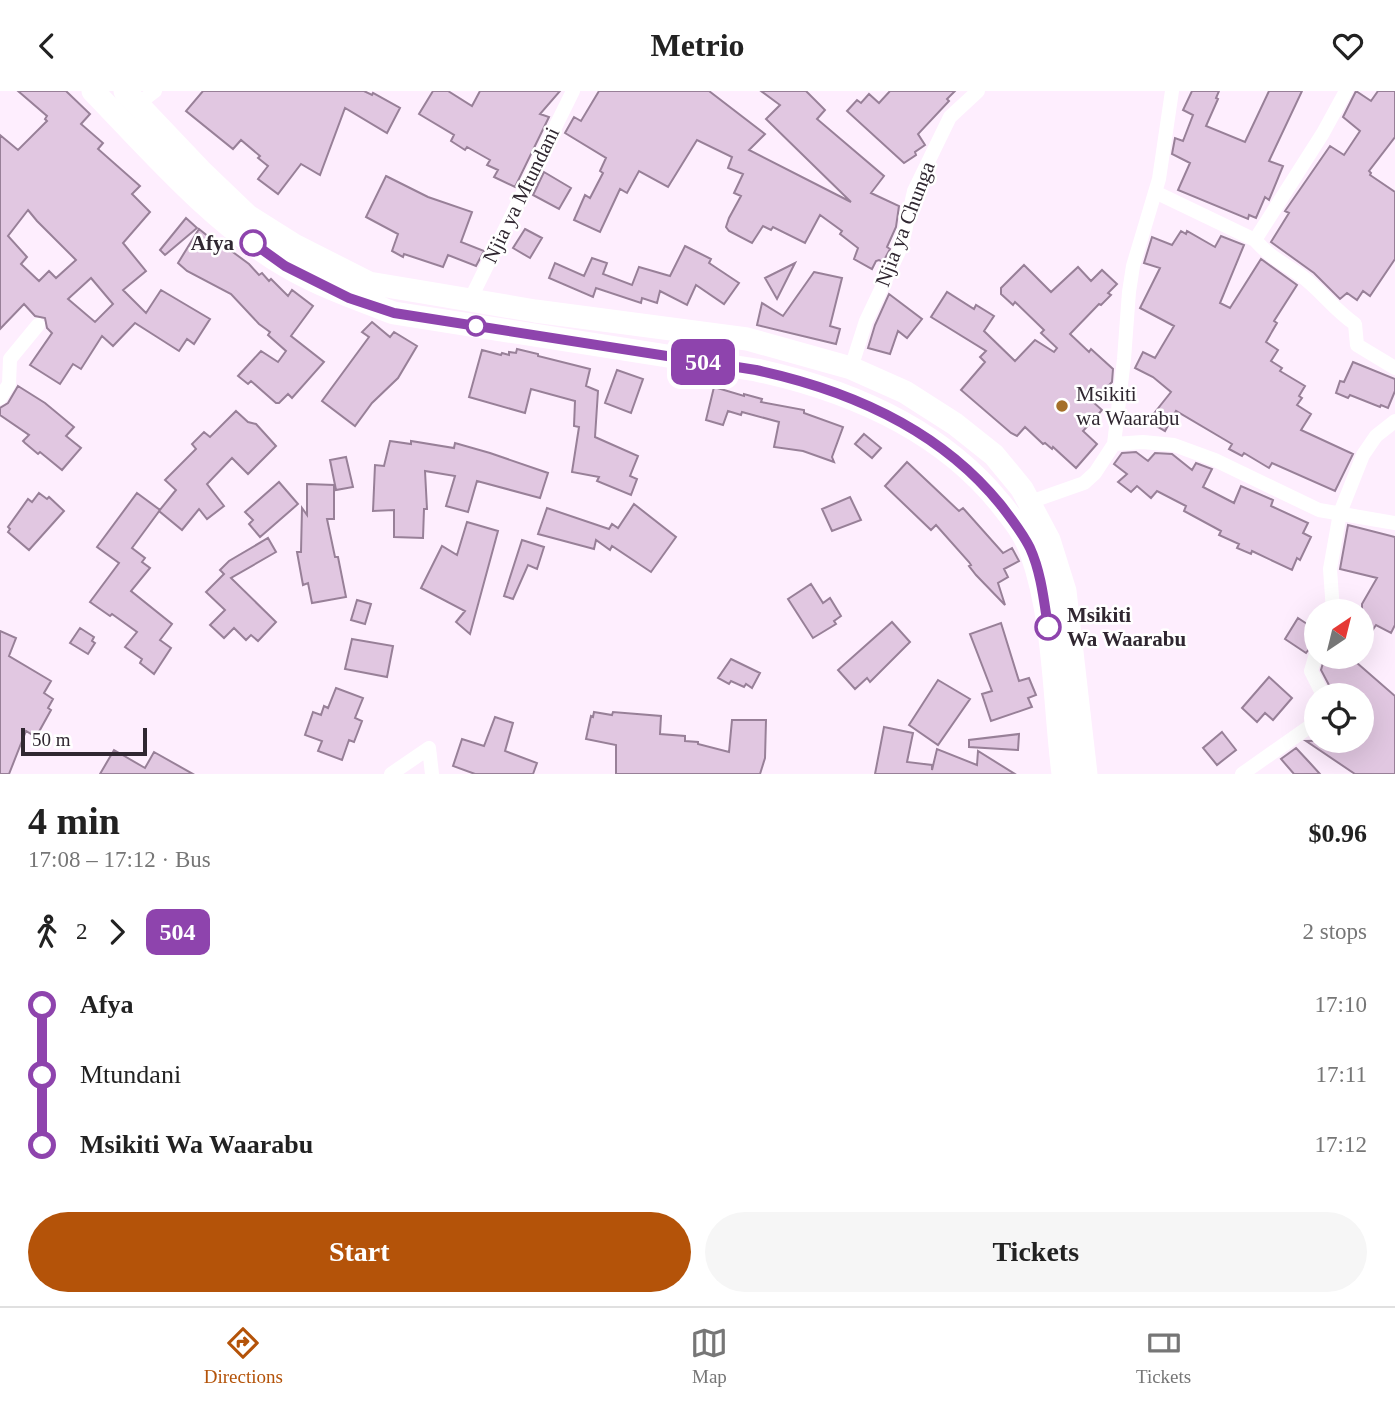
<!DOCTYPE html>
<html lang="en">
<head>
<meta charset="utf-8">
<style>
  :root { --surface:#fff; --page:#f6f6f6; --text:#222; --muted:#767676; --line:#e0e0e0; --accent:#b45309 }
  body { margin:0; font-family:Georgia,serif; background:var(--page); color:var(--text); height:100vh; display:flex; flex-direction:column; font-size:26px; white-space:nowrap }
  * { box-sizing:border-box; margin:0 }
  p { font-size:23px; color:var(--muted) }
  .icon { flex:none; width:38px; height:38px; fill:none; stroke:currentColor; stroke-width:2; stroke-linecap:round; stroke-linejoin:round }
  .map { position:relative; height:683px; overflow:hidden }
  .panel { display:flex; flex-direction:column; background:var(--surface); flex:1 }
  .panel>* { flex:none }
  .badge { padding:0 14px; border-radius:10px; font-size:24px; line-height:46px }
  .needle { width:46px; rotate:35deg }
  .tools { position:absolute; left:1304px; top:508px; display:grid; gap:14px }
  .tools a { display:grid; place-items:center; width:70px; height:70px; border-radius:50%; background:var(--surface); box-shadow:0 7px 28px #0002; font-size:35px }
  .scale { position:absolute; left:21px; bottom:18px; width:126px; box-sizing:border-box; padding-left:7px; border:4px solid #302731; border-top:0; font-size:19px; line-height:24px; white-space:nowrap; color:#302731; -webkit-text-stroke:5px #fff; paint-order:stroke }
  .map>.badge { position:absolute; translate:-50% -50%; box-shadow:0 0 0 4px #fff }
  .legs { display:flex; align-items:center; gap:10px; height:77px; padding:0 28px; font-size:23px }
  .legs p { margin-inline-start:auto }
  .head { display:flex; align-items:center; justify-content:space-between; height:119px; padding:0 28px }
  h1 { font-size:38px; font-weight:800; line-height:52px }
  .button { display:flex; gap:14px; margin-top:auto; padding:14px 28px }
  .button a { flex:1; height:80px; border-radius:42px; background:var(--accent); color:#fff; font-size:28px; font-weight:800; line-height:80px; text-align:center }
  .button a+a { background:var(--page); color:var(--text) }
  ul { padding:0 28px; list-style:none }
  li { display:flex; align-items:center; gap:24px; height:70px; font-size:26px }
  li i { display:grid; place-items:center; width:10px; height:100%; margin:0 9px; background:currentColor }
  li i::after { content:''; width:18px; height:18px; margin:-9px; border:5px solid; border-radius:50%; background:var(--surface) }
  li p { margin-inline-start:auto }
  li:first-child i { background:linear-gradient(#0000 50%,currentColor 0) }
  li:last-child i { background:linear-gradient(currentColor 50%,#0000 0) }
  header { display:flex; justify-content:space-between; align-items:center; height:91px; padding:0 28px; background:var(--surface); font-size:32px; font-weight:800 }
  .dock { display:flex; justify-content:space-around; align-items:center; height:98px; border-top:2px solid var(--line); background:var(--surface); font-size:19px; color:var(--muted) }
  .dock a { display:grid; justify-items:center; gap:4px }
  .dock .active { color:var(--accent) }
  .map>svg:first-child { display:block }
  .building { fill:#e1c7e1; stroke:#988098; stroke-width:2; fill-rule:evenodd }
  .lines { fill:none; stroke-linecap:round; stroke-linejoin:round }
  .minor { stroke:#fff; stroke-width:14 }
  .primary { stroke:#fff; stroke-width:23 }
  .line-1-casing { stroke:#fff; stroke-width:16 }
  .line-1 { stroke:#8e44ad; stroke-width:10 }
  .stop-1-dot { fill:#fff; stroke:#8e44ad; stroke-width:3.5 }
  .poi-dot { fill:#a56f29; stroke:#fff; stroke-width:2.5 }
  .labels { text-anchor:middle; stroke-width:5; stroke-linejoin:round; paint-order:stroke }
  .street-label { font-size:21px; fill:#302731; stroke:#fff }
  .stop-label { font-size:21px; font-weight:bold; fill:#302731; stroke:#fff; text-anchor:end }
  .poi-label { font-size:21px; fill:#302731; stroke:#fff; text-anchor:start }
</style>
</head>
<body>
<header><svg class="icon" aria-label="back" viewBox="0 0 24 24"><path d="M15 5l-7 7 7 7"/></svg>Metrio<svg class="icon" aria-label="heart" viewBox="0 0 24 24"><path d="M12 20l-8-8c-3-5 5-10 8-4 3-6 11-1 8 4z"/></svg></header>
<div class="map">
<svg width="1395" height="683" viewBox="0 0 1395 683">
  <rect width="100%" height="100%" fill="#feeefe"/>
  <path class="building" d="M18,0H66L90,23L81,33L103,52L98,58L140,95L132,103L150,121L123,152L146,180L123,199L146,222L161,199L210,228L194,253L187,248L179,260L135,232L113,255L102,245L81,278L73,273L60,293L30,274L52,242L47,237L45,227L35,225L24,213L0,238V44L18,59L47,30L45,28L47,25ZM28,119L37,130L76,169L56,187L49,180L39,190L21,173L27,166L8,145ZM91,187L113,213L95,231L68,208Z
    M203,0H364L372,4L373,2L400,17L387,42L345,17L320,84L301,73L278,103L258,88L268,75L258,67L260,65L241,49L233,58L186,20Z
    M433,0H448L472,15L480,0H560L540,23L549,26L515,96L494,86L498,79L487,74L490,69L467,56L465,59L451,50L454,44L419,23Z
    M599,0H709L765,43L749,59L851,111L766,28L780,14L761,0H806L825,19L817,28L884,85L871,102L899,115L896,136L887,156L890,158L883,171L879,169L876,170L872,178L854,168L858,157L840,143L842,140L820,124L805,152L773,136L771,139L763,135L752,152L729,140L726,136L729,127L741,105L734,102L743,83L728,77L732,66L697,49L668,96L639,80L627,102L620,98L600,141L574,129L585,104L590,107L603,82L600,80L606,67L565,42L574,26L581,30Z
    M890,0H955L947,8L949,10L918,43L925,54L915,61L916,64L904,72L847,20L857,9L861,12L869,3L879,12Z
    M1192,0H1219L1216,7L1218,8L1206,35L1245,51L1269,0H1302L1269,70L1283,75L1269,109L1265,106L1256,127L1249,124L1248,128L1178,99L1190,72L1172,63L1175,47L1183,50L1193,24L1183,19Z
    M1356,0L1371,10L1378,0H1395V46L1369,80L1371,82L1370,84L1395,101V168L1370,205L1363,200L1357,209L1347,202L1340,208L1314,182L1271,151L1289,122L1285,120L1330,55L1344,64L1360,40L1343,26Z
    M544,81L571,97L559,118L533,104Z
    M386,85L428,106L472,121L461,151L484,160L476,175L448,164L443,176L404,163L403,166L392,160L398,143L366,126Z
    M186,127L197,137L165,164L160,159Z
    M199,138L225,159L226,156L249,173L259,184L262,182L269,190L271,188L288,205L292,199L313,215L291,245L324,271L292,307L288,303L279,312H276L251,290L248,293L238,285L261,260L278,271L286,260L268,244L270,241L259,233L231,203L187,180L178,172Z
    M525,138L542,147L530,167L513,157Z
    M1181,140L1186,143L1187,140L1215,156L1221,145L1244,154L1220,212L1230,217L1261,168L1297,194L1274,230L1277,232L1266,251L1278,259L1271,270L1282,277L1280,280L1305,295L1299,305L1302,307L1297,314L1311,323L1301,339L1353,363L1335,400L1272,372L1269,377L1244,362L1242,365L1229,358L1232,353L1176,320L1165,340L1148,330L1171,301L1153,286L1135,277L1143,261L1155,267L1174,235L1140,217L1160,177L1144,172L1152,146L1172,154Z
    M685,155L711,168L709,172L739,192L724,213L696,194L687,214L660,200L657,212L642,207L641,212L596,197L593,206L549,187L555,172L584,185L592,167L607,172L603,183L632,194L639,176L670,185Z
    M795,172L777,208L765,187Z
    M1024,174L1051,201L1078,176L1091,190L1102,179L1117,193L1108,202L1111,204L1101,214L1099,213L1070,243L1089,261L1091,258L1113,278L1112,291L1093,311L1102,319L1083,340L1097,353L1076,377L1053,356L1052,358L1045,352L1043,353L1025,336L1017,345L1011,342L961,299L985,271L980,266L986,260L931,226L947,201L974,218L976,214L994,225L984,240L1015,270L1035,249L1054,261L1057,257L1041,242L1044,239L1015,211L1013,214L1001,203V197Z
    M814,181L842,187L830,235L840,238L836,253L757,234L762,212L783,225Z
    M889,203L922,228L907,247L898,240L890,263L868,257L875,234Z
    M372,231L390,246L394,241L417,255L398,287L372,312L355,335L322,310L369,246L362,241Z
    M517,258L538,263V265L590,278L586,295L598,300L595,346L638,365L630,385L637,388L631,404L597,390L599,386L572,381L579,336L574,335L575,310L531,298L525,322L469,306L482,259L501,264L502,262L509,264V261L516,262Z
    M1353,271L1395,288V300L1388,317L1381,314L1380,316L1350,304L1348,307L1336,302L1340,290L1344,291Z
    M617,279L643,288L631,322L605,312Z
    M18,295L45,312L74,336L66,345L81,357L62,379L40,361L38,363L25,352L23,350L29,344L0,324V317L8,312Z
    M714,296L744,305V303L762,308L761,311L804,319V322L843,336L832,366L834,371L803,360L774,356L779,331L742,321L741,324L728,320L723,334L706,329Z
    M236,320L248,331L256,333L276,355L248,383L232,367L207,393L224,415L207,428L199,418L182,439L159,420L176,399L165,389L196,358L192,353L204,341L210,346Z
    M864,343L881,357L872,367L855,353Z
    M390,350L411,353V350L454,357L455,352L490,362L548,382L540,407L477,390L468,421L446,415L455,385L425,380L427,418H424L423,447L394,446V419L373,420L375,374L384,375Z
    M1136,361L1148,370L1155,362L1172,363L1192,379L1196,372L1212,378L1203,396L1234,412L1241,395L1273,409L1271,415L1308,432L1303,442L1311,446L1300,469L1297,467L1292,479L1252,460L1251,463L1237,457L1239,453L1219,444L1221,440L1184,420L1186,415L1157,400L1151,407L1137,395L1131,401L1118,391L1127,383L1114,373L1122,362Z
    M346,366L353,396L336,399L330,369Z
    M907,371L959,420L963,417L1003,462L1012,457L1019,470L1004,478L1008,486L998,492L1005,514L976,484L969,475L971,474L969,471L936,434L931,439L885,395Z
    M279,391L298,413L260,446L249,433L253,429L245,421Z
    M307,393L334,394V428H327L335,466H338L346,506L312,512L308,492L303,494L297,461H301L302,417L307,424Z
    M39,402L47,408L49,406L64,420L29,459L8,441L10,438L8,436L28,408L32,411Z
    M137,402L160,419L132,457L145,467L142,471L150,477L131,500L172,533L160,549L171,557L154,583L140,572L142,568L125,556L137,541L112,523L110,525L90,511L119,472L97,456Z
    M850,406L861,429L832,440L822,418Z
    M634,413L676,446L651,481L612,455L610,459L596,449L594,458L538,443L547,417L609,438L612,433L618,437Z
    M467,431L498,440L470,543L456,531L465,520L421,497L442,455L457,464Z
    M1348,434L1395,446V534L1391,542L1376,534L1362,555V513L1377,487L1340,478Z
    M268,447L276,461L231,487L276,531L258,550L251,544L246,549L234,537L224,547L210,534L225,519L206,501L224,483L220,479L229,470Z
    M522,449L544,456L537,478L528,474L513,508L504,505Z
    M811,493L823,512L830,507L841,525L834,530L836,533L813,547L788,508Z
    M357,509L371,513L365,533L351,529Z
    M1298,527L1316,539V549L1306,562L1285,548Z
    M892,531L910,551L870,591L867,587L855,598L838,579Z
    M1001,532L1019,590L1029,587L1036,604L1028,607L1032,616L991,630L982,603L992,600L970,543Z
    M80,537L94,546L92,550L95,552L88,563L70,552Z
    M0,540L16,547L9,565L51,590L44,602L53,608L48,617L51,619L36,646L26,640L9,683H0Z
    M352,548L393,555L387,586L345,578Z
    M1325,565H1349L1395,605V683H1355L1306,650L1362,649V604H1339L1330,596L1321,579Z
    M731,568L760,582L752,597L746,593L744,596L731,590L729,593L718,587Z
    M1269,586L1292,607L1273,629L1265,622L1257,631L1242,617Z
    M938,589L970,608L938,654L909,634Z
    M336,597L363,607L355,627L362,630L354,651L349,649L342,669L318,660L322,650L305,644L313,621L321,624L324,615L328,617Z
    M594,621L612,624L613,621L661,625L660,643L685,645V650L698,651V653L729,661L732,629H766L765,667L760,683H616V654L586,648L591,625L593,626Z
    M495,626L513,632L505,660L537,672L533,683H475L453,675L462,648L484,655Z
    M884,636L913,642L907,671L932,674V679L937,658L977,674L978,660L1015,683H875Z
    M1222,641L1236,659L1217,674L1203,657Z
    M1019,643L1018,659L969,656V649Z
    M1296,657L1310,672L1320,683H1294L1281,668Z
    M114,659L145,677L154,661L193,683H100Z"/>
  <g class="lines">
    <path class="minor" d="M138,13L155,0
      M1155,101L1255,149L1323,42L1346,0
      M1255,149C1272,168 1281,170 1300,184C1320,198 1334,219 1355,233L1357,254L1395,277
      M470,209L573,0
      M851,277L866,230L902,154L914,100L950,26L978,0
      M0,307L9,293L10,268L38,234
      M1114,353L1124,268L1129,201L1133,175L1159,88L1172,0
      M1030,411L1084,392L1095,382L1114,353L1143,351L1174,354L1215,369L1319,419L1395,432
      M1333,520L1330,478L1340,422L1363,364L1376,345L1395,330
      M1316,563L1311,580L1323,604
      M391,683L429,657L432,683
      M1242,683L1316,631"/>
    <path class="primary" d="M93,0C150,59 215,134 286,175C320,195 357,208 394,222L756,279C849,299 939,337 1000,412C1012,427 1025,443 1031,461C1055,528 1054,612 1063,683
      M125,0L200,79L248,125L294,154L369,192L535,220L747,248L851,277L905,301L955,333L994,364L1022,398L1049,449L1065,500L1086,683"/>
  </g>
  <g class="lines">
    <g class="line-1-casing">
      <path id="line-1" d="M253,152L285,175L349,207L394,222L756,279C849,299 939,338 1000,413C1011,427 1022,441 1030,457C1041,481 1044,510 1048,536"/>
    </g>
    <use href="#line-1" class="line-1"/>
  </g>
  <g class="stop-1-dot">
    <circle cx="253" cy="152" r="12"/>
    <circle cx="476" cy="235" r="9"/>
    <circle cx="1048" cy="536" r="12"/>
  </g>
  <circle class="poi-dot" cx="1062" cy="315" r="7"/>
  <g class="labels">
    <g class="street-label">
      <text transform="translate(521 104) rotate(-64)" y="7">Njia ya Mtundani</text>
      <text transform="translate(905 133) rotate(-69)" y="7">Njia ya Chunga</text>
    </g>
    <g class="stop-label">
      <text x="234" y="159">Afya</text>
      <text x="1067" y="531" text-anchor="start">Msikiti<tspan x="1067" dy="24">Wa Waarabu</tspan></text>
    </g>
    <g class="poi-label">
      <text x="1076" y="310">Msikiti<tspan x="1076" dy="24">wa Waarabu</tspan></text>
    </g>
  </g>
</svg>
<div class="tools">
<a><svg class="needle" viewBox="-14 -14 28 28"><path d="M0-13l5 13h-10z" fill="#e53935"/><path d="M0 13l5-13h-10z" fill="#767676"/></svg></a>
<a><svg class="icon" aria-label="locate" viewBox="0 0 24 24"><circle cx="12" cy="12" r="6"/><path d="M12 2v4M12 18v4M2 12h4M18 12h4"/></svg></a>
</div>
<div class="scale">50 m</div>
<b class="badge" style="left:703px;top:271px;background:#8e44ad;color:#fff">504</b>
</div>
<section class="panel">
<div class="head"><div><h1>4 min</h1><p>17:08 – 17:12 · Bus</p></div><b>$0.96</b></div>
<div class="legs"><svg class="icon" aria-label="walk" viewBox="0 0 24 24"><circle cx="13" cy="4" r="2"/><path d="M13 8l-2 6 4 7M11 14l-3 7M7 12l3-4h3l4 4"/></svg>2<svg class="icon" aria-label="forward" viewBox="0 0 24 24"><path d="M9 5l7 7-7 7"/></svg><b class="badge" style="background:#8e44ad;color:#fff">504</b><p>2 stops</p></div>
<ul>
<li><i style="color:#8e44ad"></i><b>Afya</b><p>17:10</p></li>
<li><i style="color:#8e44ad"></i><span>Mtundani</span><p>17:11</p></li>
<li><i style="color:#8e44ad"></i><b>Msikiti Wa Waarabu</b><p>17:12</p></li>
</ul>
<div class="button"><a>Start</a><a>Tickets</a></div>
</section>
<nav class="dock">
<a class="active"><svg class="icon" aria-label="directions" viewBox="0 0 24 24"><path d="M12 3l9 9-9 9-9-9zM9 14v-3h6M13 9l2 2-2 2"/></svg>Directions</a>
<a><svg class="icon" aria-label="map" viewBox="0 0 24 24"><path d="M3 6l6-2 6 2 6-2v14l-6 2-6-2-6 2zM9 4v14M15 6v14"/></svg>Map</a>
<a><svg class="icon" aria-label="tickets" viewBox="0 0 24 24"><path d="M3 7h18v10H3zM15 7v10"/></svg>Tickets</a>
</nav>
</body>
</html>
